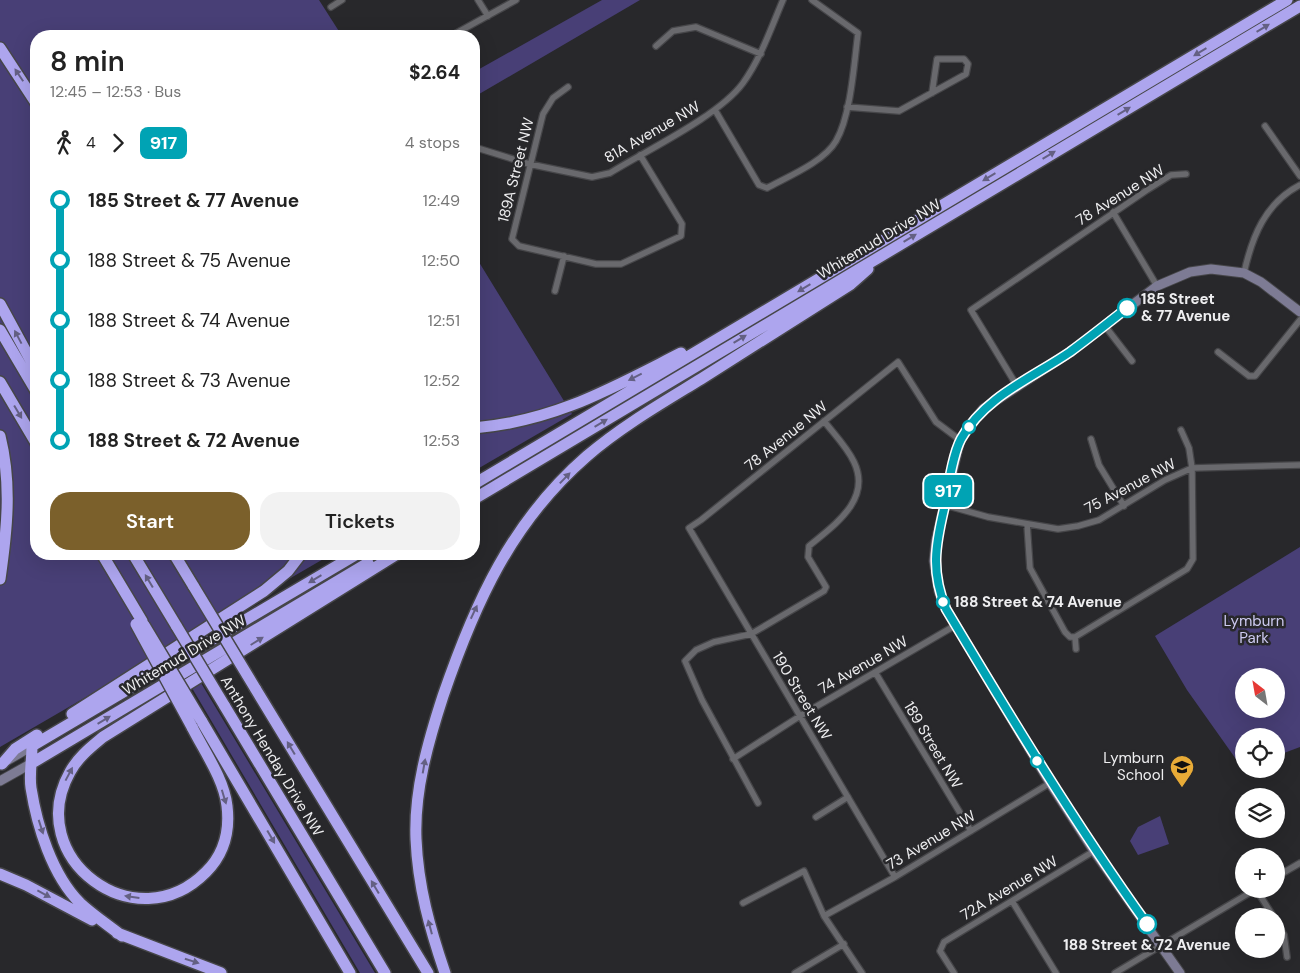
<!DOCTYPE html>
<html lang="en">
<head>
<meta charset="utf-8">
<style>
  :root { --surface:#fff; --page:#f2f2f2; --text:#222; --muted:#767676; --accent:#7b602b }
  body { margin:0; font-family:"DM Sans",sans-serif; background:var(--page); color:var(--text); height:100vh; display:flex; flex-direction:column; font-size:19px; white-space:nowrap }
  * { box-sizing:border-box; margin:0 }
  p { font-size:16px; color:var(--muted) }
  .icon { flex:none; width:28px; height:28px; fill:none; stroke:currentColor; stroke-width:2; stroke-linecap:round; stroke-linejoin:round }
  .map { position:relative; flex:1; overflow:hidden }
  .details { position:absolute; left:30px; top:30px; width:450px; height:530px; display:flex; flex-direction:column; background:var(--surface); border-radius:20px; box-shadow:0 5px 20px #0002 }
  .details>* { flex:none }
  .badge { padding:0 10px; border-radius:8px; font-size:18px; line-height:32px }
  .needle { width:32px; rotate:329deg }
  .controls { position:absolute; left:1235px; top:668px; display:grid; gap:10px }
  .controls a { display:grid; place-items:center; width:50px; height:50px; border-radius:50%; background:var(--surface); box-shadow:0 5px 20px #0002; font-size:25px }
  .map>.badge { position:absolute; translate:-50% -50%; box-shadow:0 0 0 2px #fff }
  .legs { display:flex; align-items:center; gap:8px; height:55px; padding:0 20px; font-size:16px }
  .legs p { margin-inline-start:auto }
  .summary { display:flex; align-items:center; justify-content:space-between; height:85px; padding:0 20px }
  h1 { font-size:28px; font-weight:600; line-height:38px }
  .button { display:flex; gap:10px; margin-top:auto; padding:10px 20px }
  .button a { flex:1; height:58px; border-radius:20px; background:var(--accent); color:#fff; font-size:20px; font-weight:600; line-height:58px; text-align:center }
  .button a+a { background:var(--page); color:var(--text) }
  ul { padding:0 20px; list-style:none }
  li { display:flex; align-items:center; gap:18px; height:60px; font-size:19px }
  li i { display:grid; place-items:center; width:8px; height:100%; margin:0 6px; background:currentColor }
  li i::after { content:''; width:12px; height:12px; margin:-6px; border:4px solid; border-radius:50%; background:var(--surface) }
  li p { margin-inline-start:auto }
  li:first-child i { background:linear-gradient(#0000 50%,currentColor 0) }
  li:last-child i { background:linear-gradient(currentColor 50%,#0000 0) }
  .map>svg:first-child { display:block }
  .green { fill:#483f76; fill-rule:evenodd }
  .lines { fill:none; stroke-linecap:round; stroke-linejoin:round }
  .street-casing { stroke:#464649; stroke-width:8 }
  .secondary-casing { stroke:#464649; stroke-width:11 }
  .highway-casing { stroke:#464649; stroke-width:14 }
  .street { stroke:#69696d; stroke-width:5.5 }
  .secondary { stroke:#7d7b94; stroke-width:9 }
  .highway { stroke:#ada5ee; stroke-width:11 }
  .highway-bridge-casing { stroke:#464649; stroke-width:14; stroke-linecap:butt }
  .highway-bridge { stroke:#ada5ee; stroke-width:11 }
  .oneway { fill:#646083 }
  .line-1-casing { stroke:#fff; stroke-width:11 }
  .line-1 { stroke:#00a3b4; stroke-width:8 }
  .stop-1-dot { fill:#fff; stroke:#00a3b4; stroke-width:2.5 }
  .labels { text-anchor:middle; stroke-width:5; stroke-linejoin:round; paint-order:stroke }
  .street-label { font-size:15px; fill:#eeeef0; stroke:#28282b }
  .stop-label { font-size:15px; font-weight:bold; fill:#eeeef0; stroke:#28282b; text-anchor:start }
  .park-label { font-size:15px; fill:#cdcaf0; stroke:#28282b }
  .poi-label { font-size:15px; fill:#eeeef0; stroke:#28282b; text-anchor:end }
</style>
</head>
<body>
<div class="map">
<svg width="1300" height="973" viewBox="0 0 1300 973">
  <rect width="100%" height="100%" fill="#28282b"/>
  <path class="green" d="M0,0H319L342,36H36V554H332L0,747Z
    M602,0H640L474,97V72Z
    M474,254L572,414L474,471Z
    M1300,547V747L1276,756V736H1244L1243,769L1187,690L1155,636ZM1244,676H1276V709H1244Z
    M201,683L375,973H360L192,688Z
    M1160,816L1169,844L1138,855L1130,841L1138,827Z"/>
  <g class="lines">
    <g class="street-casing">
      <path id="street" d="M478,0L488,16
        M331,7L342,0
        M451,36L516,0
        M656,46L673,31L696,27L761,54
        M568,87L553,98L543,114L512,239L519,246L596,264H621L681,236L682,224L640,155
        M847,107L899,111L966,74L968,64L964,59H937L932,93
        M715,110L759,185L767,188C787,177 824,162 836,141C851,115 854,64 858,33L812,0
        M1265,126L1300,176
        M474,147L529,164L592,177L610,173C647,150 719,116 743,83C761,58 771,28 783,0
        M1113,212L1157,286
        M1244,273C1252,237 1265,203 1300,185
        M555,291L564,256
        M1105,326L1132,361
        M1218,352L1249,376H1255L1300,320
        M1017,386L971,310L1147,190L1171,175L1186,174
        M1091,439L1099,465L1124,506
        M945,505L988,517L1058,529L1078,526L1099,520L1165,480L1192,468L1300,465
        M1027,524L1030,568L1065,632L1070,637H1075
        M1076,649L1075,637L1187,569L1193,559L1192,468L1189,448L1181,430
        M875,672L971,831
        M733,759L800,716L956,625
        M758,803L702,700L685,661L696,650L714,642L751,634L824,591L826,587L808,557L809,546C834,525 872,500 854,462C847,447 834,434 824,421
        M816,817L848,797
        M895,877L689,528L701,520L898,362L936,422L960,440
        M1276,877L1300,863
        M1256,889L1273,916
        M1012,901L1056,973
        M743,903L804,871L824,916L862,973
        M824,916L895,877L1050,783
        M1276,922L1284,935L1287,957
        M795,973L844,944
        M954,973L940,951L944,942L1094,851
        M1115,973L1256,889"/>
    </g>
    <g class="secondary-casing">
      <path id="secondary" d="M8,760L32,746
        M0,781L32,763
        M1180,973L1094,851L1050,783L946,609L939,592L934,561L936,541L960,440L983,409L1070,352L1157,286L1190,272L1211,269L1244,273L1261,282L1300,312"/>
    </g>
    <g class="highway-casing">
      <path id="highway" d="M0,48L36,103
        M0,304L36,370
        M0,330L36,391
        M0,382L36,443
        M474,428C555,421 610,389 681,353
        M0,436C12,484 7,530 0,579
        M474,484L1287,0
        M474,499L1300,6
        M102,554L142,621
        M133,554L177,627
        M174,554L194,587
        M255,688L428,973
        M224,705L385,973
        M72,714L264,591L288,571L301,554
        M201,720L350,973
        M192,727C204,751 224,779 227,806C230,831 224,854 206,872C136,943 22,858 70,772C78,757 91,747 103,737L397,554
        M32,763L368,563
        M2,764L15,749L37,735
        M0,874L26,885L92,920
        M117,933L221,973
        M122,936C108,925 93,915 80,903C52,875 37,826 31,788C29,775 32,760 32,746L357,554
        M445,973C430,929 418,887 416,839C414,791 428,742 443,696C475,603 511,522 587,456C622,426 662,403 701,379C751,347 801,316 851,284L868,269"/>
    </g>
    <use href="#street" class="street"/>
    <use href="#secondary" class="secondary"/>
    <use href="#highway" class="highway"/>
    <g class="highway-bridge-casing">
      <path id="highway-bridge" d="M194,587L255,688
        M136,624L192,727
        M144,625L201,720
        M177,627L224,705"/>
    </g>
    <use href="#highway-bridge" class="highway-bridge"/>
  </g>
  <defs><path id="oneway-solid" d="M-6-.8H1V-3.2L6.5 0L1 3.2V.8H-6Z" transform="scale(1.25)"/></defs>
  <g class="oneway">
    <use href="#oneway-solid" transform="translate(1263 28) rotate(-31)"/>
    <use href="#oneway-solid" transform="translate(1200 52) rotate(149)"/>
    <use href="#oneway-solid" transform="translate(19 75) rotate(-124)"/>
    <use href="#oneway-solid" transform="translate(1124 111) rotate(-31)"/>
    <use href="#oneway-solid" transform="translate(1049 155) rotate(-31)"/>
    <use href="#oneway-solid" transform="translate(989 177) rotate(149)"/>
    <use href="#oneway-solid" transform="translate(910 238) rotate(-31)"/>
    <use href="#oneway-solid" transform="translate(804 288) rotate(149)"/>
    <use href="#oneway-solid" transform="translate(18 337) rotate(-118)"/>
    <use href="#oneway-solid" transform="translate(740 339) rotate(-31)"/>
    <use href="#oneway-solid" transform="translate(635 377) rotate(153)"/>
    <use href="#oneway-solid" transform="translate(18 412) rotate(59)"/>
    <use href="#oneway-solid" transform="translate(601 423) rotate(-31)"/>
    <use href="#oneway-solid" transform="translate(565 478) rotate(-46)"/>
    <use href="#oneway-solid" transform="translate(315 579) rotate(149)"/>
    <use href="#oneway-solid" transform="translate(149 581) rotate(-121)"/>
    <use href="#oneway-solid" transform="translate(474 612) rotate(-65)"/>
    <use href="#oneway-solid" transform="translate(257 641) rotate(-32)"/>
    <use href="#oneway-solid" transform="translate(104 720) rotate(-31)"/>
    <use href="#oneway-solid" transform="translate(291 748) rotate(-121)"/>
    <use href="#oneway-solid" transform="translate(424 766) rotate(-80)"/>
    <use href="#oneway-solid" transform="translate(69 774) rotate(-62)"/>
    <use href="#oneway-solid" transform="translate(224 797) rotate(73)"/>
    <use href="#oneway-solid" transform="translate(41 827) rotate(72)"/>
    <use href="#oneway-solid" transform="translate(271 837) rotate(60)"/>
    <use href="#oneway-solid" transform="translate(375 887) rotate(-121)"/>
    <use href="#oneway-solid" transform="translate(44 894) rotate(28)"/>
    <use href="#oneway-solid" transform="translate(132 897) rotate(-172)"/>
    <use href="#oneway-solid" transform="translate(430 927) rotate(-105)"/>
    <use href="#oneway-solid" transform="translate(192 961) rotate(18)"/>
  </g>
  <g class="lines">
    <g class="line-1-casing">
      <path id="line-1" d="M1127,308C1108,323 1089,338 1070,352C1032,378 984,397 961,439C952,456 948,489 944,509C935,547 931,572 946,609C1010,716 1074,822 1147,924"/>
    </g>
    <use href="#line-1" class="line-1"/>
  </g>
  <defs>
    <g id="school-pin" transform="scale(1.25)"><path d="M0 17L-7.5 6A9.5 9.5 0 1 1 7.5 6Z" fill="#e8ab37" stroke="#28282b"/><path d="M0-5L7-2L0 1L-7-2ZM-4 1L0 2.5L4 1V4Q0 6-4 4Z" fill="#111"/></g>
  </defs>
  <g fill-rule="evenodd">
    <use href="#school-pin" x="1182" y="767"/>
  </g>
  <g class="stop-1-dot">
    <circle cx="1127" cy="308" r="9"/>
    <circle cx="969" cy="427" r="6"/>
    <circle cx="943" cy="602" r="6"/>
    <circle cx="1037" cy="761" r="6"/>
    <circle cx="1147" cy="924" r="9"/>
  </g>
  <g class="labels">
    <g class="street-label">
      <text transform="translate(652 132) rotate(-30)" y="5">81A Avenue NW</text>
      <text transform="translate(516 170) rotate(-76)" y="5">189A Street NW</text>
      <text transform="translate(1120 195) rotate(-32)" y="5">78 Avenue NW</text>
      <text transform="translate(879 239) rotate(-31)" y="5">Whitemud Drive NW</text>
      <text transform="translate(786 436) rotate(-39)" y="5">78 Avenue NW</text>
      <text transform="translate(1130 486) rotate(-28)" y="5">75 Avenue NW</text>
      <text transform="translate(184 655) rotate(-31)" y="5">Whitemud Drive NW</text>
      <text transform="translate(863 665) rotate(-30)" y="5">74 Avenue NW</text>
      <text transform="translate(802 696) rotate(59)" y="5">190 Street NW</text>
      <text transform="translate(933 745) rotate(59)" y="5">189 Street NW</text>
      <text transform="translate(272 756) rotate(59)" y="5">Anthony Henday Drive NW</text>
      <text transform="translate(931 840) rotate(-31)" y="5">73 Avenue NW</text>
      <text transform="translate(1009 888) rotate(-31)" y="5">72A Avenue NW</text>
    </g>
    <g class="stop-label">
      <text x="1141" y="304">185 Street<tspan x="1141" dy="17">&amp; 77 Avenue</tspan></text>
      <text x="954" y="607">188 Street &amp; 74 Avenue</text>
      <text x="1147" y="950" text-anchor="middle">188 Street &amp; 72 Avenue</text>
    </g>
    <g class="park-label">
      <text x="1254" y="626">Lymburn<tspan x="1254" dy="17">Park</tspan></text>
    </g>
    <g class="poi-label">
      <text x="1164" y="763">Lymburn<tspan x="1164" dy="17">School</tspan></text>
    </g>
  </g>
</svg>
<div class="controls">
<a><svg class="needle" viewBox="-14 -14 28 28"><path d="M0-13l5 13h-10z" fill="#e53935"/><path d="M0 13l5-13h-10z" fill="#767676"/></svg></a>
<a><svg class="icon" aria-label="locate" viewBox="0 0 24 24"><circle cx="12" cy="12" r="6"/><path d="M12 2v4M12 18v4M2 12h4M18 12h4"/></svg></a>
<a><svg class="icon" aria-label="layers" viewBox="0 0 24 24"><path d="M12 4l9 5-9 5-9-5zM3 14l9 5 9-5"/></svg></a>
<a>+</a>
<a>−</a>
</div>
<b class="badge" style="left:948px;top:491px;background:#00a3b4;color:#fff">917</b>
<section class="details">
<div class="summary"><div><h1>8 min</h1><p>12:45 – 12:53 · Bus</p></div><b>$2.64</b></div>
<div class="legs"><svg class="icon" aria-label="walk" viewBox="0 0 24 24"><circle cx="13" cy="4" r="2"/><path d="M13 8l-2 6 4 7M11 14l-3 7M7 12l3-4h3l4 4"/></svg>4<svg class="icon" aria-label="forward" viewBox="0 0 24 24"><path d="M9 5l7 7-7 7"/></svg><b class="badge" style="background:#00a3b4;color:#fff">917</b><p>4 stops</p></div>
<ul>
<li><i style="color:#00a3b4"></i><b>185 Street &amp; 77 Avenue</b><p>12:49</p></li>
<li><i style="color:#00a3b4"></i><span>188 Street &amp; 75 Avenue</span><p>12:50</p></li>
<li><i style="color:#00a3b4"></i><span>188 Street &amp; 74 Avenue</span><p>12:51</p></li>
<li><i style="color:#00a3b4"></i><span>188 Street &amp; 73 Avenue</span><p>12:52</p></li>
<li><i style="color:#00a3b4"></i><b>188 Street &amp; 72 Avenue</b><p>12:53</p></li>
</ul>
<div class="button"><a>Start</a><a>Tickets</a></div>
</section>
</div>
</body>
</html>
